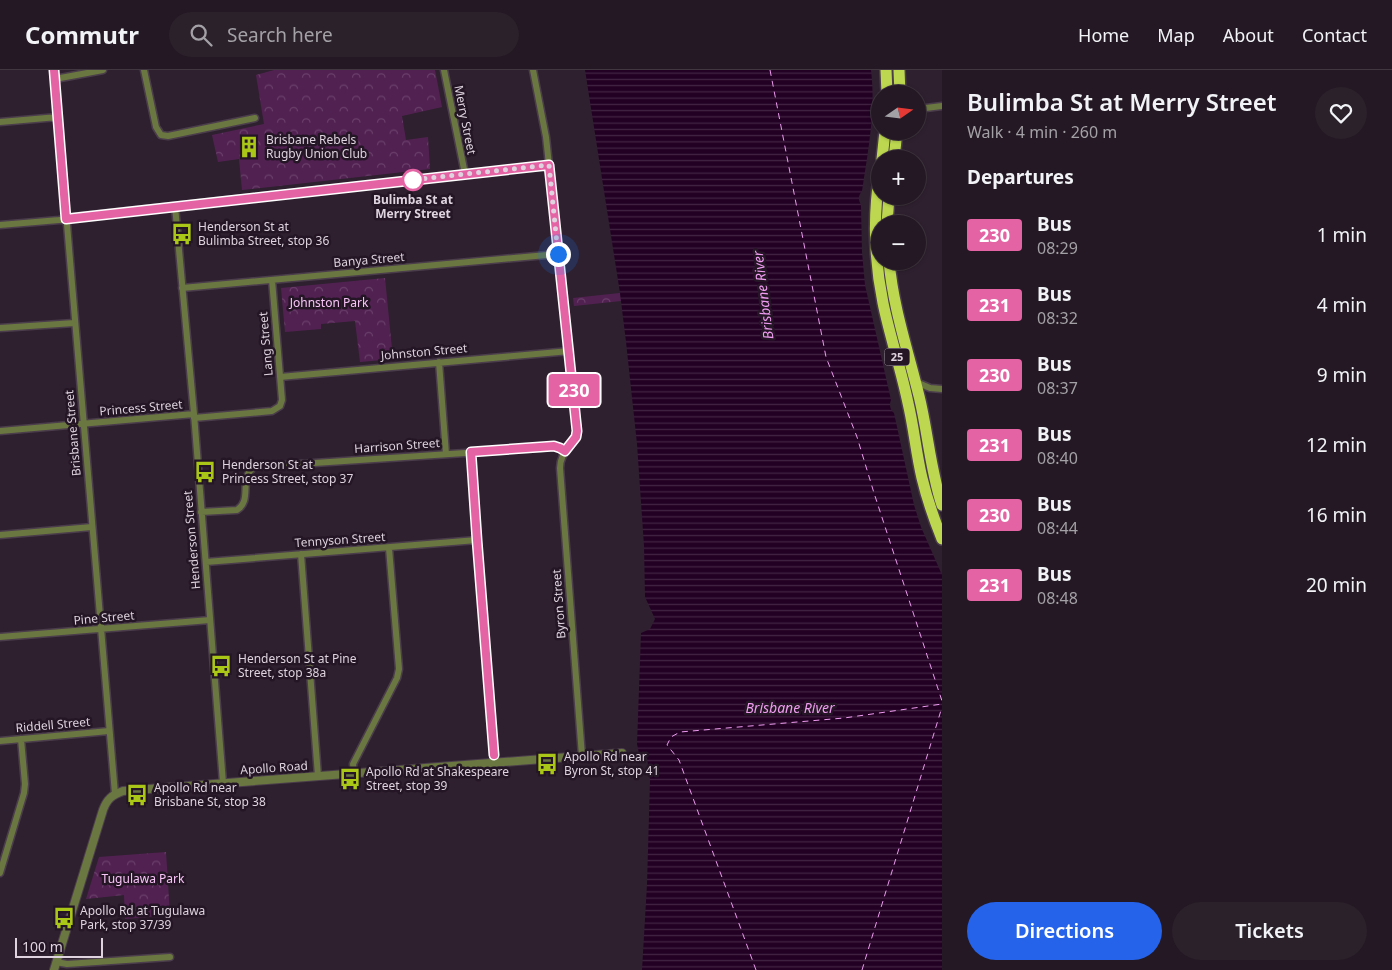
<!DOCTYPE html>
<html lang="en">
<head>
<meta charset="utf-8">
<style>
  :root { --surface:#231823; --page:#2b212b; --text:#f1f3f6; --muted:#a3a0a6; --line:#403741; --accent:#2563eb }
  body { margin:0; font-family:"Noto Sans",sans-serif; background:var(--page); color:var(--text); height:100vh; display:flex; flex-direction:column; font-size:19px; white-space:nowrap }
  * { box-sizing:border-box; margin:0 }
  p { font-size:16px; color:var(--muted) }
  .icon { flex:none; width:28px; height:28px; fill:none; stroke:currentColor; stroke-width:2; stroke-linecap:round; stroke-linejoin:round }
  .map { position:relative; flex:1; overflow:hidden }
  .drawer { display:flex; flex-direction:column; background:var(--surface); width:450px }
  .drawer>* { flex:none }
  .badge { padding:0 10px; border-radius:4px; font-size:18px; line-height:32px }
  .needle { width:32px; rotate:76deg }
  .tools { position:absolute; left:871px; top:15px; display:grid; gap:10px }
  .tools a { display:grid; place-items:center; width:55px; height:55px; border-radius:50%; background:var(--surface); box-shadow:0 1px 4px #0004,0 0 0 1px var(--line); font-size:25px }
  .scale { position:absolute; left:15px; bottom:12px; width:88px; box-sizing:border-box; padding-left:5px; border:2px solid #ded3de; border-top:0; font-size:14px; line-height:18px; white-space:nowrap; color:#ded3de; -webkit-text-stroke:4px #251626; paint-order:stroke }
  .you { position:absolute; width:25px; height:25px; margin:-12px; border:4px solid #fff; border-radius:50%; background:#1a73e8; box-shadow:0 0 0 8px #1a73e833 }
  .map>.badge { position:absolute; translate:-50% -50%; box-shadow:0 0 0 2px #fff }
  h2 { padding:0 25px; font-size:19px; line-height:45px }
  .round { display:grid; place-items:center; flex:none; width:52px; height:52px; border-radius:26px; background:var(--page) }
  .summary { display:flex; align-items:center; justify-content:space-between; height:85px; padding:0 25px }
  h1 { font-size:24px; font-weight:600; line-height:38px }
  .primary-button { display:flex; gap:10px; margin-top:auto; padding:10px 25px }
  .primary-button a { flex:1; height:58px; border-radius:30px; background:var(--accent); color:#fff; font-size:20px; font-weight:600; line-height:58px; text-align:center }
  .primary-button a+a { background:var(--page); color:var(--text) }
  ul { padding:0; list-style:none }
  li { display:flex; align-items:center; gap:15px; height:70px; padding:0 25px }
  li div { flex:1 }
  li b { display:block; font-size:19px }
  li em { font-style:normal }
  li .badge { min-width:55px; font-weight:700; text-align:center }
  header { display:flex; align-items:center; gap:30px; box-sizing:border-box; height:70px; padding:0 25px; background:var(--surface); border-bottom:1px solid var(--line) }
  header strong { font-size:24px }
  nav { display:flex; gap:28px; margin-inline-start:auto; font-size:18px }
  .search { width:350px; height:45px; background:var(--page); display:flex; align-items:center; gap:12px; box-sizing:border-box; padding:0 18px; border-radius:28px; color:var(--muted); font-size:19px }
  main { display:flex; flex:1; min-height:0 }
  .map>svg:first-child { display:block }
  .forest { fill:url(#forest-crowns) }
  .water { fill:url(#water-rules) }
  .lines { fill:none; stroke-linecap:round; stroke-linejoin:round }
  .ferry { stroke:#ef9cf0; stroke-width:1; stroke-dasharray:6 5; stroke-linecap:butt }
  .minor-casing { stroke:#4b3d4b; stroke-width:9 }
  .tertiary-casing { stroke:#4b3d4b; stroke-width:10 }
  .trunk-casing { stroke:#4b3d4b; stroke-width:14 }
  .minor { stroke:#6a7740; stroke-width:6 }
  .tertiary { stroke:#6a7740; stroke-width:8 }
  .trunk { stroke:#bdd850; stroke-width:11 }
  .line-casing { stroke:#fff; stroke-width:11 }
  .line { stroke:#e463a4; stroke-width:8 }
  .walk { stroke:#ded3de; stroke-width:5; stroke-dasharray:0 9 }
  .stop-dot { fill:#fff; stroke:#e463a4; stroke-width:2.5 }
  .labels { text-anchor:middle; stroke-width:5; stroke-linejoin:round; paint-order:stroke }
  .shield { fill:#251626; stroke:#a69aa7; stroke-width:1 }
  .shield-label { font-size:11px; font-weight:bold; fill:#ded3de }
  .street-label { font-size:12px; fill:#ded3de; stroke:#251626 }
  .poi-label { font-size:12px; fill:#ded3de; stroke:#251626; text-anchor:start }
  .stop-label { font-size:12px; font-weight:bold; fill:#ded3de; stroke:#251626 }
  .park-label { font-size:12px; fill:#f7c4f7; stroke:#251626 }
  .water-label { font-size:14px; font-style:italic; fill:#ef9cf0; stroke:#251626 }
</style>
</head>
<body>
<header>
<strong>Commutr</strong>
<div class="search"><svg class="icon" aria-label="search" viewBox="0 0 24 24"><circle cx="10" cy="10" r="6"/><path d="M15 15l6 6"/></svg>Search here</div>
<nav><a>Home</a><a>Map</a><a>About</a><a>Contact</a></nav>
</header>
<main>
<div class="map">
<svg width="942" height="900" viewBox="0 0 942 900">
  <defs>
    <pattern id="forest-crowns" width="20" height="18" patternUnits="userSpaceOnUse" patternTransform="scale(1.25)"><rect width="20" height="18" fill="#512152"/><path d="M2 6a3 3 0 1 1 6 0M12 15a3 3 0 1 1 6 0" fill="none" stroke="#6a406a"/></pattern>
    <pattern id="water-rules" width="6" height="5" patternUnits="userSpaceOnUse" patternTransform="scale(1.25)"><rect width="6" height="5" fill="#220024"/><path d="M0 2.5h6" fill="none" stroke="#422443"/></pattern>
  </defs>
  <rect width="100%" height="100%" fill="#2f202f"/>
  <path class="forest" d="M274,0H435L442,37L402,46L406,70L428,67L430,99L242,120L239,89L218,92L212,65L264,54L256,5Z
    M385,208L393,289L360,292L355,251L321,254V259L285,262L281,218Z
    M620,223L621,231L574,236L573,228Z
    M166,782L170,845L125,849L124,825L86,829L99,787Z"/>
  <path class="water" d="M585,0H871C876,40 868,81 862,121C858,126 858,129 861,135L862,182L865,215L891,330C889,334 890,340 894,343L914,435L921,457L942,505V900H642L647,814L650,710L647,688H640L637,674L641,563L650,559L655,549L645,527L644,476L637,374L626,272L620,223Z"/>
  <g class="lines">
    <path class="ferry" d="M770,0L826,287L857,367L874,423L942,631
      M756,900L679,690L667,675L671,667L680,662L844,648L942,634
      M862,900L942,637"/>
    <g class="minor-casing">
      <path id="minor" d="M54,0L115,724
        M144,0L156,57L161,65L168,66L255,48
        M444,0L465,104
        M533,0L546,67L577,356C577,373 560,380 560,398L582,686
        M55,9L103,0
        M918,39L942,36
        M0,52L58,47
        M175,136L194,344L223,713
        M0,155L59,150L81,146L549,95
        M182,218L558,184
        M0,258L74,253
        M439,292L446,384
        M280,307L570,281
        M916,312L930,318L942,319
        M194,348L272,341L280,336L282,330L272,210
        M0,361L194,344
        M471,382L477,470L494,693
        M201,442L237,440C253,430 238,409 254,397L554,377L560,378L565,381
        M0,465L92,457
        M301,484L318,706
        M206,492L477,470
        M0,567L210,550
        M0,671L109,661
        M354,704L353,694L397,608L399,599L389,478
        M0,803L24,723L25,714L21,669
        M56,892L67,894L170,887"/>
    </g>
    <g class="tertiary-casing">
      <path id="tertiary" d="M54,900L103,740C107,729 112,725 123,721L622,683"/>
    </g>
    <g class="trunk-casing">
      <path id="trunk" d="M886,0L887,24
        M899,0L900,24
        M882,89L885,61
        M894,89L897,61
        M880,101C873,145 874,189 883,233C890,267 901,299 908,333C914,358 916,383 922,408C927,429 934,449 942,469
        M887,154L889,126
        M889,191C893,237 908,281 919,326C928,362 930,399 942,435"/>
    </g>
    <use href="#minor" class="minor"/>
    <use href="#tertiary" class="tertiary"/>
    <use href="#trunk" class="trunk"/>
  </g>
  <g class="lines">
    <g class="line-casing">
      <path id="line" d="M54,0L66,149L549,95L577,361L576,367L565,381L560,378L554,376L471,382L477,470L494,685"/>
    </g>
    <use href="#line" class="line"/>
    <path class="walk" d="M413,110H410L549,95L558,184"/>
  </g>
  <defs>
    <g id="building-bare" transform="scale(1.725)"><path d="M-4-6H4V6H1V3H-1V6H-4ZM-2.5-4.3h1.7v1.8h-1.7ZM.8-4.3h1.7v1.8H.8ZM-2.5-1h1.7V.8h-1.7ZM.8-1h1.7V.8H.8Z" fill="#aac717" stroke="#251626" stroke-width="2.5" paint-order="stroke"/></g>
    <g id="bus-bare" transform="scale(1.725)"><path d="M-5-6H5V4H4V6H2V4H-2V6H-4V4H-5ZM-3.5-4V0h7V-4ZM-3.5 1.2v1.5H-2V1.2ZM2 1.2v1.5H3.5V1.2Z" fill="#aac717" stroke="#251626" stroke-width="2.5" paint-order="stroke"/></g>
  </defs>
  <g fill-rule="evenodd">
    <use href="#building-bare" x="249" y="77"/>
    <use href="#bus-bare" x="182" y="164"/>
    <use href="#bus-bare" x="205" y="402"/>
    <use href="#bus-bare" x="221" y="596"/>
    <use href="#bus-bare" x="547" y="694"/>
    <use href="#bus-bare" x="350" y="709"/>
    <use href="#bus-bare" x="137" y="725"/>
    <use href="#bus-bare" x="64" y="848"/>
  </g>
  <circle class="stop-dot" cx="413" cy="110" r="10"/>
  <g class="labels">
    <rect class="shield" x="884.5" y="278.5" width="25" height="17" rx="4"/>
    <g class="shield-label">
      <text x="897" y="291">25</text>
    </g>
    <g class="street-label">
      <text transform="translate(465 50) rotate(79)" y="4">Merry Street</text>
      <text transform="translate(369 190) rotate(-5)" y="4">Banya Street</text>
      <text transform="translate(266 274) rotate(-95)" y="4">Lang Street</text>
      <text transform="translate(424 282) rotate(-5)" y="4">Johnston Street</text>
      <text transform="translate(141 338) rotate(-5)" y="4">Princess Street</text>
      <text transform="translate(73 363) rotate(-95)" y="4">Brisbane Street</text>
      <text transform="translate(397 376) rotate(-4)" y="4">Harrison Street</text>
      <text transform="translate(192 470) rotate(-95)" y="4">Henderson Street</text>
      <text transform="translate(340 470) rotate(-4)" y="4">Tennyson Street</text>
      <text transform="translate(559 534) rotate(-94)" y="4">Byron Street</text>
      <text transform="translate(104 548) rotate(-5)" y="4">Pine Street</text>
      <text transform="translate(53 655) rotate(-5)" y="4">Riddell Street</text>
      <text transform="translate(274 698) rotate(-4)" y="4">Apollo Road</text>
    </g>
    <g class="poi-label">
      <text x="266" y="74">Brisbane Rebels<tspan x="266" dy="14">Rugby Union Club</tspan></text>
      <text x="198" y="161">Henderson St at<tspan x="198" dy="14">Bulimba Street, stop 36</tspan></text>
      <text x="222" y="399">Henderson St at<tspan x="222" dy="14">Princess Street, stop 37</tspan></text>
      <text x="238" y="593">Henderson St at Pine<tspan x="238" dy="14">Street, stop 38a</tspan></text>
      <text x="564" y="691">Apollo Rd near<tspan x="564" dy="14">Byron St, stop 41</tspan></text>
      <text x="366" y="706">Apollo Rd at Shakespeare<tspan x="366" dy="14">Street, stop 39</tspan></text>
      <text x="154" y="722">Apollo Rd near<tspan x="154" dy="14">Brisbane St, stop 38</tspan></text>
      <text x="80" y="845">Apollo Rd at Tugulawa<tspan x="80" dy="14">Park, stop 37/39</tspan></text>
    </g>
    <g class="stop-label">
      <text x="413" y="134">Bulimba St at<tspan x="413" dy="14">Merry Street</tspan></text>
    </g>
    <g class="park-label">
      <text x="329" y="237">Johnston Park</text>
      <text x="143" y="813">Tugulawa Park</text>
    </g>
    <g class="water-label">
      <text transform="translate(763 225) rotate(-97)" y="5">Brisbane River</text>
      <text x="790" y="643">Brisbane River</text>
    </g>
  </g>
</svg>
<div class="tools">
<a><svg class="needle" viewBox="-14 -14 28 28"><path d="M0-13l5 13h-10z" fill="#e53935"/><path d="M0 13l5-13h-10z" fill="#a3a0a6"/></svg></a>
<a>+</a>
<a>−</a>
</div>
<div class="scale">100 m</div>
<div class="you" style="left:558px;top:184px"></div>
<b class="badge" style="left:574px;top:320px;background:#e463a4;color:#fff">230</b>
</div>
<section class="drawer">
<div class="summary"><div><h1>Bulimba St at Merry Street</h1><p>Walk · 4 min · 260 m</p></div><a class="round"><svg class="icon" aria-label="heart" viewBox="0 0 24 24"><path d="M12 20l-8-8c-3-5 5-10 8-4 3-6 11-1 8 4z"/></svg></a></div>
<h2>Departures</h2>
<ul>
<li><span class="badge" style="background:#e463a4;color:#fff">230</span><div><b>Bus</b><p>08:29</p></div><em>1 min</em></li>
<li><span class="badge" style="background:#e463a4;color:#fff">231</span><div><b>Bus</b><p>08:32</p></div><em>4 min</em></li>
<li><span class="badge" style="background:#e463a4;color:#fff">230</span><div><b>Bus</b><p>08:37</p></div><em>9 min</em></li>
<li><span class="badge" style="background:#e463a4;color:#fff">231</span><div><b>Bus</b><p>08:40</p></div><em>12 min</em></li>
<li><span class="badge" style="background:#e463a4;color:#fff">230</span><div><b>Bus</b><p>08:44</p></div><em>16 min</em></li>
<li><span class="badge" style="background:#e463a4;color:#fff">231</span><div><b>Bus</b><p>08:48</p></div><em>20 min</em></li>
</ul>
<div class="primary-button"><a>Directions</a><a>Tickets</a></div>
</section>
</main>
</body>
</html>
